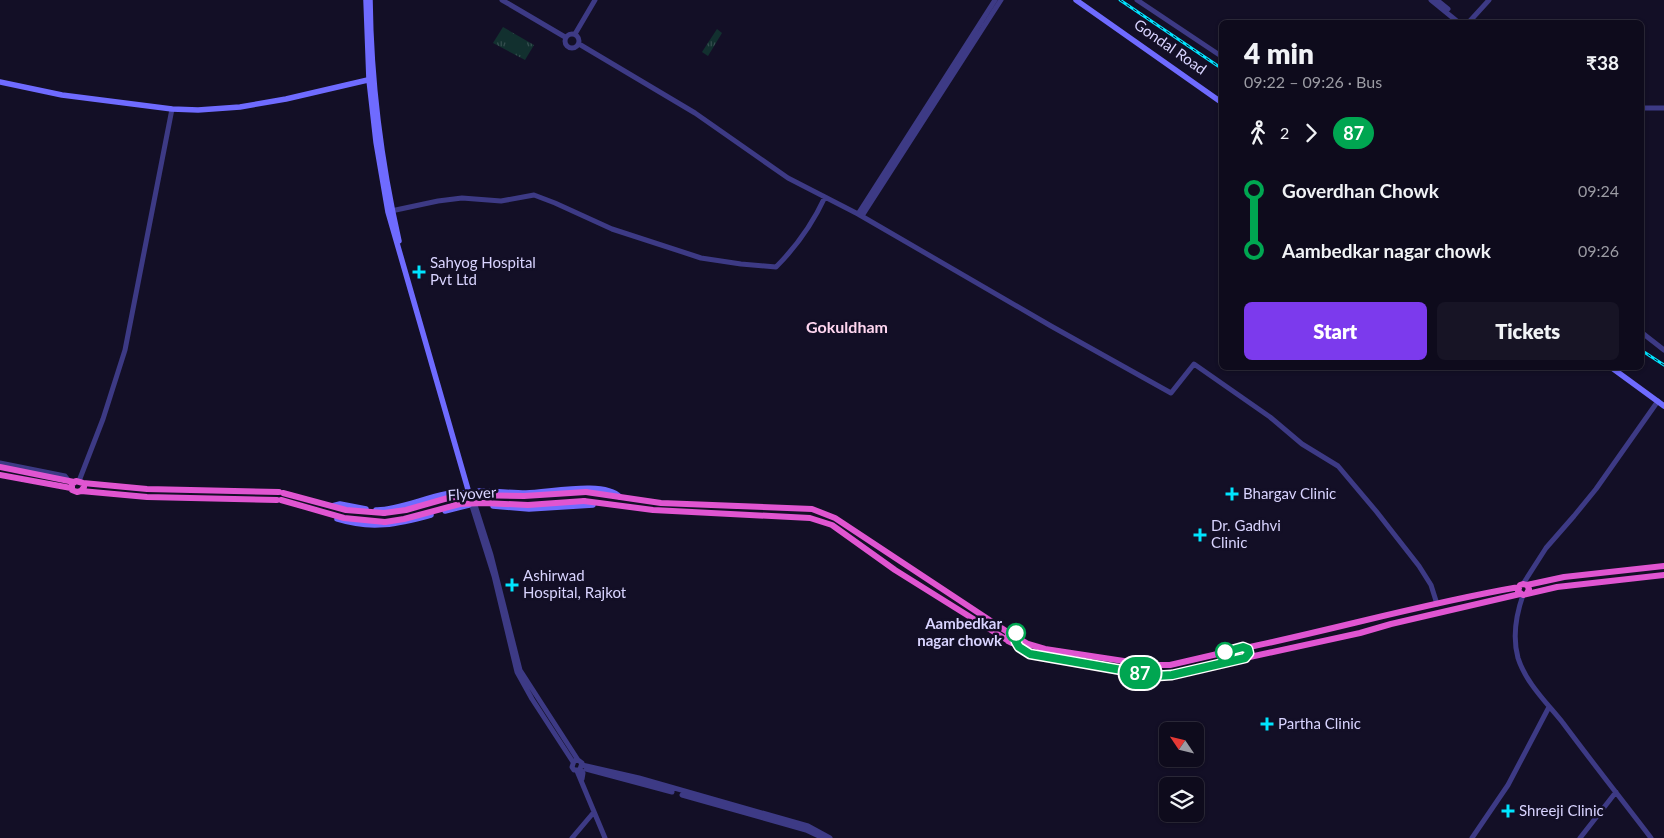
<!DOCTYPE html>
<html lang="en">
<head>
<meta charset="utf-8">
<style>
  :root { --surface:#0e0b1c; --page:#171425; --text:#f1f3f6; --muted:#9b9ba3; --line:#2e2b3b; --accent:#7c3aed }
  body { margin:0; font-family:Lato,sans-serif; background:var(--page); color:var(--text); height:100vh; display:flex; flex-direction:column; font-size:19px; white-space:nowrap }
  * { box-sizing:border-box; margin:0 }
  p { font-size:16px; color:var(--muted) }
  .icon { flex:none; width:28px; height:28px; fill:none; stroke:currentColor; stroke-width:2; stroke-linecap:round; stroke-linejoin:round }
  .map { position:relative; flex:1; overflow:hidden }
  .sheet { position:absolute; left:1219px; top:20px; width:425px; height:350px; display:flex; flex-direction:column; background:var(--surface); border-radius:8px; box-shadow:0 1px 4px #0004,0 0 0 1px var(--line) }
  .sheet>* { flex:none }
  .badge { padding:0 10px; border-radius:16px; font-size:18px; line-height:32px }
  .needle { width:32px; rotate:305deg }
  .buttons { position:absolute; left:1159px; top:722px; display:grid; gap:10px }
  .buttons a { display:grid; place-items:center; width:45px; height:45px; border-radius:8px; background:var(--surface); box-shadow:0 1px 4px #0004,0 0 0 1px var(--line); font-size:25px }
  .map>.badge { position:absolute; translate:-50% -50%; box-shadow:0 0 0 2px #fff }
  .legs { display:flex; align-items:center; gap:8px; height:55px; padding:0 25px; font-size:16px }
  .legs p { margin-inline-start:auto }
  .summary { display:flex; align-items:center; justify-content:space-between; height:85px; padding:0 25px }
  h1 { font-size:28px; font-weight:800; line-height:38px }
  .cta { display:flex; gap:10px; margin-top:auto; padding:10px 25px }
  .cta a { flex:1; height:58px; border-radius:8px; background:var(--accent); color:#fff; font-size:20px; font-weight:800; line-height:58px; text-align:center }
  .cta a+a { background:var(--page); color:var(--text) }
  ul { padding:0 25px; list-style:none }
  li { display:flex; align-items:center; gap:18px; height:60px; font-size:19px }
  li i { display:grid; place-items:center; width:8px; height:100%; margin:0 6px; background:currentColor }
  li i::after { content:''; width:12px; height:12px; margin:-6px; border:4px solid; border-radius:50%; background:var(--surface) }
  li p { margin-inline-start:auto }
  li:first-child i { background:linear-gradient(#0000 50%,currentColor 0) }
  li:last-child i { background:linear-gradient(currentColor 50%,#0000 0) }
  .map>svg:first-child { display:block }
  .park { fill:url(#park-tufts) }
  .lines { fill:none; stroke-linecap:round; stroke-linejoin:round }
  .tertiary { stroke:#3d3a85; stroke-width:5 }
  .secondary { stroke:#6f6bff; stroke-width:5.5 }
  .trunk { stroke:#e055d1; stroke-width:6 }
  .rail-casing { stroke:#00e5ff; stroke-width:3 }
  .rail { stroke:#130f26; stroke-width:1; stroke-dasharray:4; stroke-linecap:butt }
  .trunk-bridge { stroke:#e055d1; stroke-width:6 }
  .line-1-casing { stroke:#fff; stroke-width:11 }
  .line-1 { stroke:#00a651; stroke-width:8 }
  .poi-dot { fill:#00e5ff; stroke:#130f26; stroke-width:2 }
  .stop-1-dot { fill:#fff; stroke:#00a651; stroke-width:2.5 }
  .labels { text-anchor:middle; stroke-width:5; stroke-linejoin:round; paint-order:stroke }
  .street-label { font-size:15px; fill:#d9d4ff; stroke:#130f26 }
  .poi-label { font-size:15px; fill:#d9d4ff; stroke:#130f26; text-anchor:start }
  .stop-label { font-size:15px; font-weight:bold; fill:#d9d4ff; stroke:#130f26; text-anchor:end }
  .neighbourhood-label { font-size:16px; font-weight:bold; fill:#ffd6f0; stroke:#130f26 }
</style>
</head>
<body>
<div class="map">
<svg width="1664" height="838" viewBox="0 0 1664 838">
  <defs>
    <pattern id="park-tufts" width="24" height="20" patternUnits="userSpaceOnUse" patternTransform="scale(1.25)"><rect width="24" height="20" fill="#12302f"/><path d="M3 7l-1-3M5 7V3M7 7l1-3M15 17l-1-3M17 17v-4M19 17l1-3" fill="none" stroke="#344d4e"/></pattern>
  </defs>
  <rect width="100%" height="100%" fill="#130f26"/>
  <path class="park" d="M503,27L534,45L525,60L493,43Z
    M717,29L722,33L708,56L702,52Z"/>
  <g class="lines">
    <path class="tertiary" d="M502,0L565,37
      M1137,0L1221,56
      M1431,0L1458,22
      M1437,0L1448,9
      M1469,22L1489,0
      M565 41a7 7 0 1 1 14 0a7 7 0 1 1-14 0Z
      M575,34L595,0
      M579,44L695,113L788,178L858,214L1051,326L1171,393L1194,364L1270,417L1302,444L1338,466L1376,511L1419,566L1431,585L1437,604
      M1641,108H1664
      M391,211L438,201L462,198L501,201L534,195L555,203L612,229L701,258L741,264L776,267C796,247 813,223 825,197
      M858,214L995,0
      M862,216L1001,0
      M1641,332L1664,350
      M0,463L65,476L69,481
      M79,481L103,419L125,350L172,109
      M475,505L491,555L520,670L578,760
      M472,506L494,576L517,672L532,699L573,762
      M1523,584L1546,548L1574,516L1596,489L1658,401
      M1523,595C1516,615 1512,636 1518,658C1526,683 1547,703 1563,723C1592,762 1622,800 1651,838
      M582,765L639,778L808,826L830,838
      M586,769L672,792
      M579,770H574L572,767L574,761L578,760L582,763L580,769L583,773L582,779
      M577,771L605,838
      M682,795L806,830L823,838
      M572,838L594,812
      M1472,838L1508,785L1549,707
      M1580,838L1616,792"/>
    <path class="secondary" d="M366,0L369,80L376,142L388,212L469,493
      M370,0C371,80 381,162 399,241
      M1076,0L1221,102
      M0,82L62,95L172,109L198,110L240,107L286,99L372,79
      M1612,368L1664,406
      M475,493L479,491C495,491 510,493 526,493C548,493 604,480 620,497
      M332,506L340,504L366,509
      M493,506L529,509L593,505
      M376,510C403,511 446,487 467,494
      M445,511L469,505
      M337,519C372,530 398,524 431,515"/>
    <path class="trunk" d="M0,467L74,482
      M0,475L71,488
      M83,483L84,487L81,491L77,492L72,490V484L76,481L83,483L147,489L279,492
      M81,491L147,497L277,500
      M586,492L661,503L812,509L835,518L1009,633
      M283,493L346,510L384,513
      M281,500L344,518L385,522
      M584,501L653,510L810,518L832,525L895,570L1007,640
      M1527,585L1564,577L1664,566
      M1527,593L1529,589L1527,585L1523,584L1520,585L1518,591L1523,595L1557,587L1664,575
      M1018,638L1017,641L1012,643L1008,641L1007,637L1009,633L1013,632L1016,634L1018,638L1028,644L1045,649L1150,665H1170L1239,649
      M1015,642C1022,651 1031,654 1041,657L1156,676L1171,675L1241,658
      M1245,648C1336,629 1426,603 1519,587
      M1245,658L1360,633L1391,624L1520,594"/>
    <g class="rail-casing">
      <path id="rail" d="M1120,0L1221,68
        M1641,350L1664,365"/>
    </g>
    <use href="#rail" class="rail"/>
    <path class="trunk-bridge" d="M384,513L406,510L448,498L469,495L524,496L586,492
      M385,522L404,519L460,504L483,503L528,505L584,501"/>
  </g>
  <g class="lines">
    <g class="line-1-casing">
      <path id="line-1" d="M1016,633L1018,638L1016,642L1019,647L1030,654L1156,676L1172,675L1245,658L1249,653L1248,649L1243,647L1225,652"/>
    </g>
    <use href="#line-1" class="line-1"/>
  </g>
  <g class="poi-dot">
    <path d="M416.5 264.5h5v5h5v5h-5v5h-5v-5h-5v-5h5z"/>
    <path d="M1229.5 486.5h5v5h5v5h-5v5h-5v-5h-5v-5h5z"/>
    <path d="M1197.5 527.5h5v5h5v5h-5v5h-5v-5h-5v-5h5z"/>
    <path d="M509.5 577.5h5v5h5v5h-5v5h-5v-5h-5v-5h5z"/>
    <path d="M1264.5 716.5h5v5h5v5h-5v5h-5v-5h-5v-5h5z"/>
    <path d="M1505.5 803.5h5v5h5v5h-5v5h-5v-5h-5v-5h5z"/>
  </g>
  <g class="stop-1-dot">
    <circle cx="1016" cy="633" r="9"/>
    <circle cx="1225" cy="652" r="9"/>
  </g>
  <g class="labels">
    <g class="street-label">
      <text transform="translate(1170 47) rotate(35)" y="5">Gondal Road</text>
      <text transform="translate(472 494) rotate(-4)" y="5">Flyover</text>
    </g>
    <g class="poi-label">
      <text x="430" y="268">Sahyog Hospital<tspan x="430" dy="17">Pvt Ltd</tspan></text>
      <text x="1243" y="499">Bhargav Clinic</text>
      <text x="1211" y="531">Dr. Gadhvi<tspan x="1211" dy="17">Clinic</tspan></text>
      <text x="523" y="581">Ashirwad<tspan x="523" dy="17">Hospital, Rajkot</tspan></text>
      <text x="1278" y="729">Partha Clinic</text>
      <text x="1519" y="816">Shreeji Clinic</text>
    </g>
    <g class="stop-label">
      <text x="1002" y="629">Aambedkar<tspan x="1002" dy="17">nagar chowk</tspan></text>
    </g>
    <g class="neighbourhood-label">
      <text x="847" y="333">Gokuldham</text>
    </g>
  </g>
</svg>
<div class="buttons">
<a><svg class="needle" viewBox="-14 -14 28 28"><path d="M0-13l5 13h-10z" fill="#e53935"/><path d="M0 13l5-13h-10z" fill="#9b9ba3"/></svg></a>
<a><svg class="icon" aria-label="layers" viewBox="0 0 24 24"><path d="M12 4l9 5-9 5-9-5zM3 14l9 5 9-5"/></svg></a>
</div>
<b class="badge" style="left:1140px;top:673px;background:#00a651;color:#fff">87</b>
<section class="sheet">
<div class="summary"><div><h1>4 min</h1><p>09:22 – 09:26 · Bus</p></div><b>₹38</b></div>
<div class="legs"><svg class="icon" aria-label="walk" viewBox="0 0 24 24"><circle cx="13" cy="4" r="2"/><path d="M13 8l-2 6 4 7M11 14l-3 7M7 12l3-4h3l4 4"/></svg>2<svg class="icon" aria-label="forward" viewBox="0 0 24 24"><path d="M9 5l7 7-7 7"/></svg><b class="badge" style="background:#00a651;color:#fff">87</b></div>
<ul>
<li><i style="color:#00a651"></i><b>Goverdhan Chowk</b><p>09:24</p></li>
<li><i style="color:#00a651"></i><b>Aambedkar nagar chowk</b><p>09:26</p></li>
</ul>
<div class="cta"><a>Start</a><a>Tickets</a></div>
</section>
</div>
</body>
</html>
